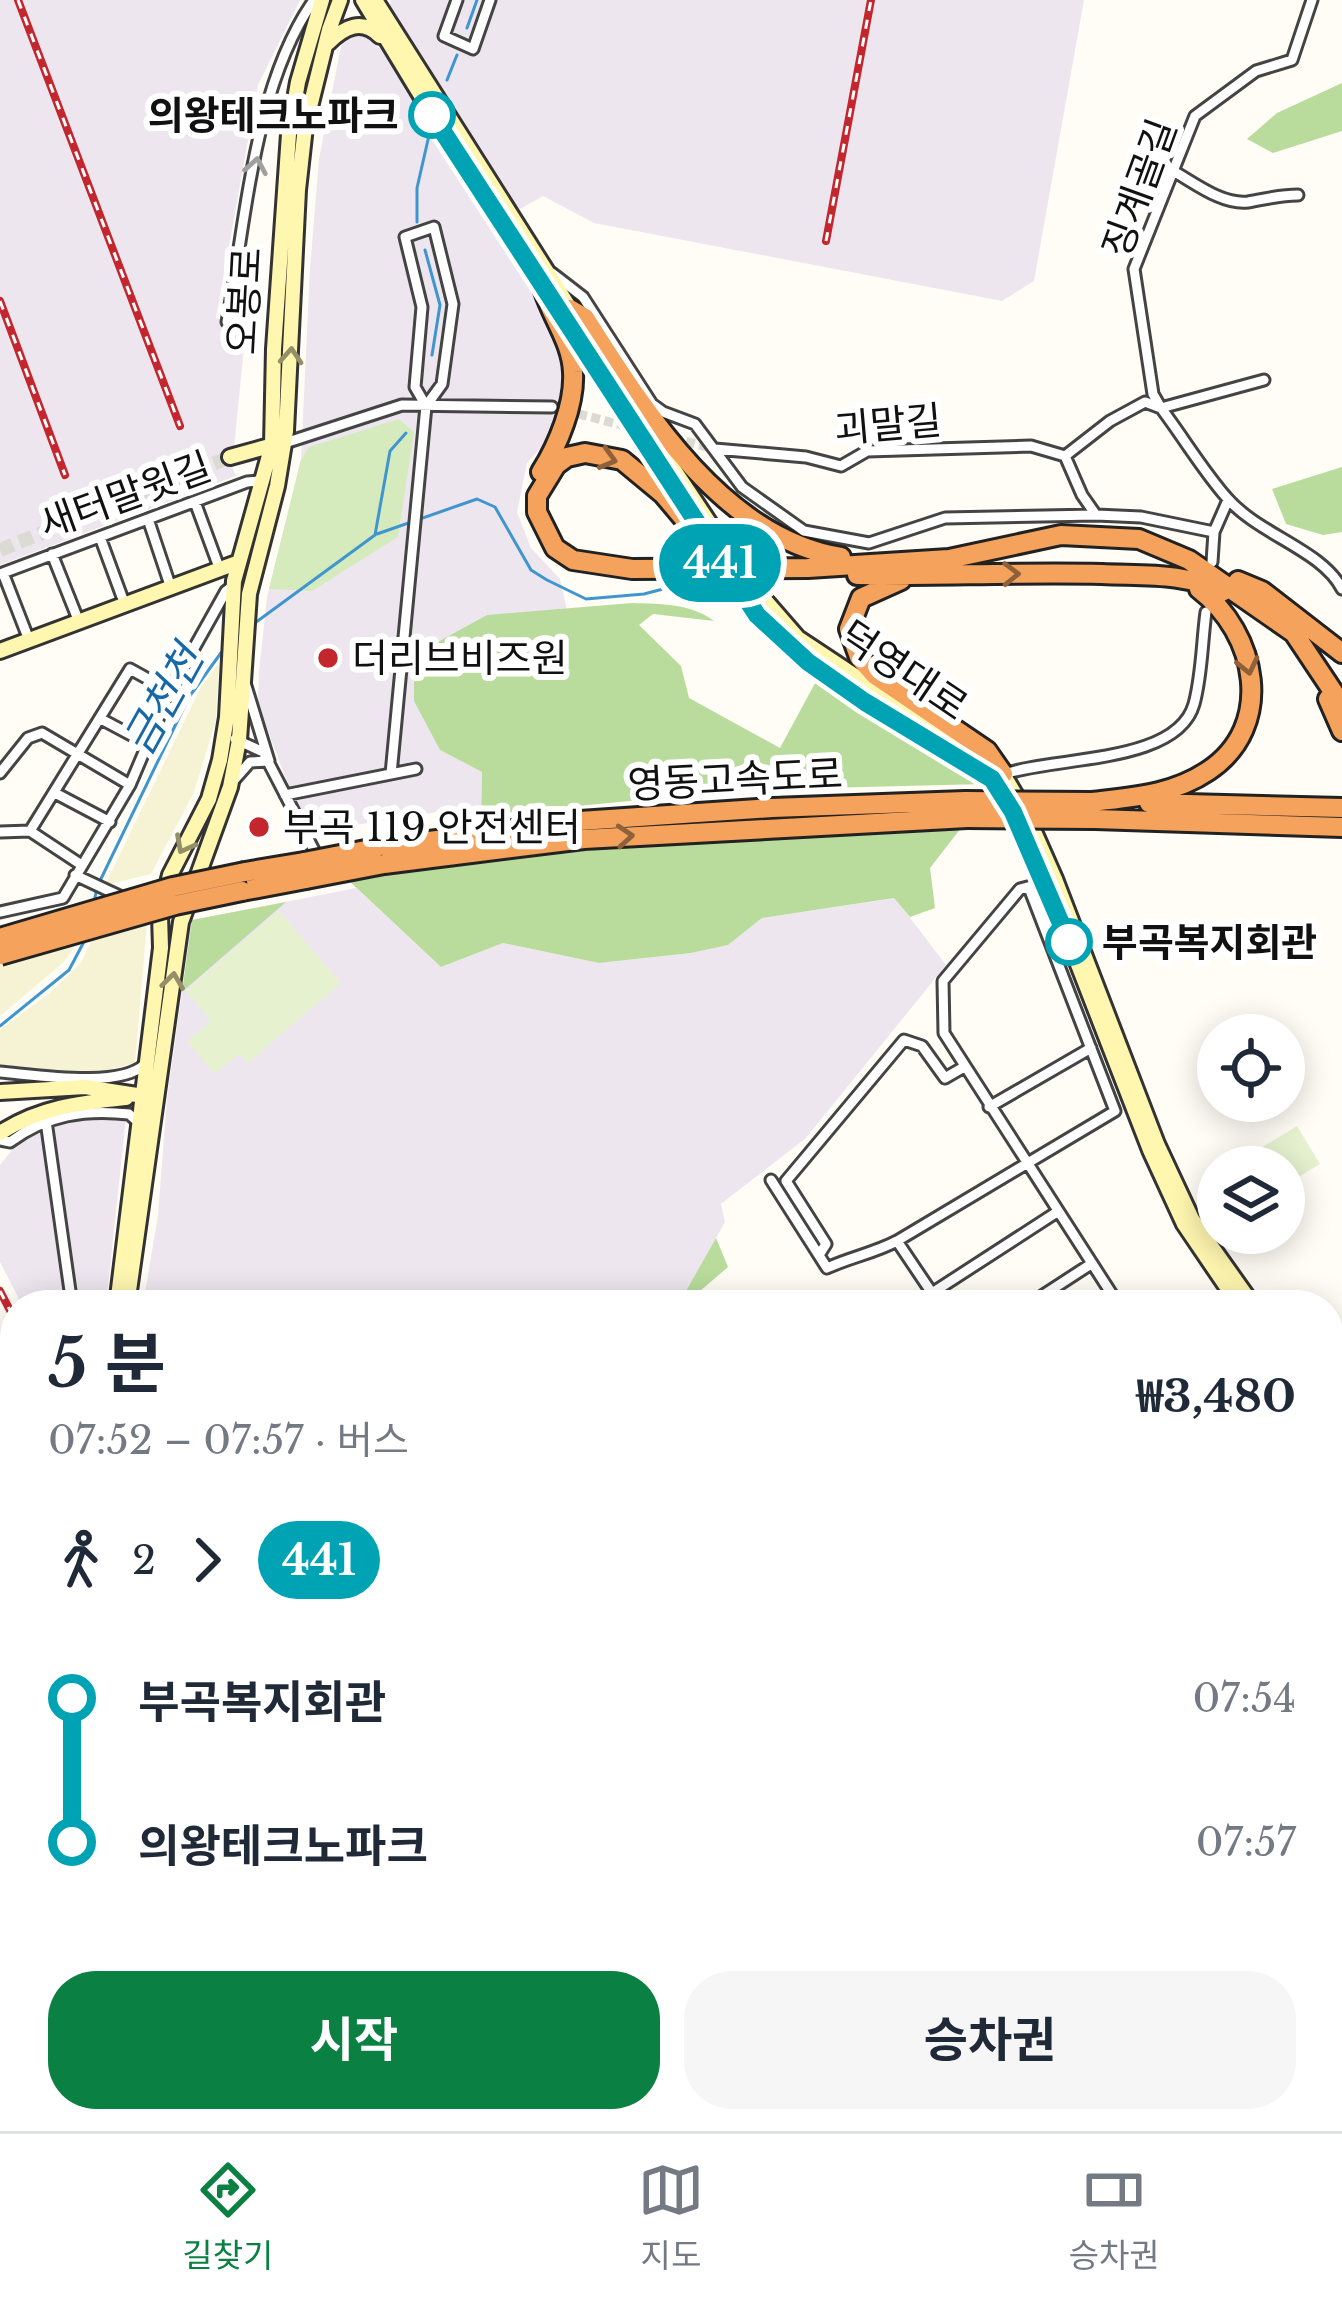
<!DOCTYPE html>
<html lang="ko">
<head>
<meta charset="utf-8">
<style>
  :root { --surface:#fff; --page:#f6f6f7; --text:#1f2937; --muted:#747a83; --line:#e0e1e3; --accent:#0b8043 }
  body { margin:0; font-family:"Libre Baskerville","Noto Sans KR",serif; background:var(--page); color:var(--text); height:100vh; display:flex; flex-direction:column; font-size:45px; white-space:nowrap }
  * { box-sizing:border-box; margin:0 }
  p { font-size:39px; color:var(--muted) }
  .icon { flex:none; width:66px; height:66px; fill:none; stroke:currentColor; stroke-width:2; stroke-linecap:round; stroke-linejoin:round }
  .map { position:relative; flex:1; overflow:hidden }
  .sheet { position:absolute; left:0px; top:1290px; width:1344px; height:843px; display:flex; flex-direction:column; background:var(--surface); border-radius:48px 48px 0 0; box-shadow:0 6px 30px #0003 }
  .sheet>* { flex:none }
  .badge { padding:0 24px; border-radius:39px; font-size:42px; line-height:78px }
  .tools { position:absolute; left:1197px; top:1014px; display:grid; gap:24px }
  .tools a { display:grid; place-items:center; width:108px; height:108px; border-radius:50%; background:var(--surface); box-shadow:0 6px 30px #0003; font-size:60px }
  .map>.badge { position:absolute; translate:-50% -50%; box-shadow:0 0 0 6px #fff }
  .legs { display:flex; align-items:center; gap:18px; height:132px; padding:0 48px; font-size:39px }
  .legs p { margin-inline-start:auto }
  .headline { display:flex; align-items:center; justify-content:space-between; height:204px; padding:0 48px }
  h1 { font-size:66px; font-weight:700; line-height:90px }
  .button { display:flex; gap:24px; margin-top:auto; padding:24px 48px }
  .button a { flex:1; height:138px; border-radius:48px; background:var(--accent); color:#fff; font-size:48px; font-weight:700; line-height:138px; text-align:center }
  .button a+a { background:var(--page); color:var(--text) }
  ul { padding:0 48px; list-style:none }
  li { display:flex; align-items:center; gap:42px; height:144px; font-size:45px }
  li i { display:grid; place-items:center; width:18px; height:100%; margin:0 15px; background:currentColor }
  li i::after { content:''; width:30px; height:30px; margin:-15px; border:9px solid; border-radius:50%; background:var(--surface) }
  li p { margin-inline-start:auto }
  li:first-child i { background:linear-gradient(#0000 50%,currentColor 0) }
  li:last-child i { background:linear-gradient(currentColor 50%,#0000 0) }
  .tabs { display:flex; justify-content:space-around; align-items:center; height:168px; border-top:3px solid var(--line); background:var(--surface); font-size:33px; color:var(--muted) }
  .tabs a { display:grid; justify-items:center; gap:6px }
  .tabs .active { color:var(--accent) }
  .map>svg:first-child { display:block }
  .industrial { fill:#eee6ef }
  .farmland { fill:#f6f3d4 }
  .green { fill:#d5ebbd }
  .forest { fill:#b9dc9c }
  .pitch { fill:#e6f2cf }
  .water { fill:#b9e0f7; stroke:#3f96cf; stroke-width:3 }
  .lines { fill:none; stroke-linecap:round; stroke-linejoin:round }
  .stream { stroke:#3f96cf; stroke-width:3 }
  .street-tunnel { stroke:#dbdad3; stroke-width:9; stroke-dasharray:9 4.5; stroke-linecap:butt }
  .secondary-tunnel { stroke:#dbdad3; stroke-width:14; stroke-dasharray:14 7; stroke-linecap:butt }
  .street-casing { stroke:#444; stroke-width:15 }
  .secondary-casing { stroke:#333; stroke-width:20 }
  .highway-casing { stroke:#222; stroke-width:24 }
  .street { stroke:#fff; stroke-width:9 }
  .secondary { stroke:#fff6b0; stroke-width:14 }
  .highway { stroke:#f5a25d; stroke-width:18 }
  .rail-casing { stroke:#c4262e; stroke-width:8 }
  .rail { stroke:#fff; stroke-width:3; stroke-dasharray:9; stroke-linecap:butt }
  .secondary-bridge-casing { stroke:#333; stroke-width:20; stroke-linecap:butt }
  .highway-bridge-casing { stroke:#222; stroke-width:24; stroke-linecap:butt }
  .secondary-bridge { stroke:#fff6b0; stroke-width:14 }
  .highway-bridge { stroke:#f5a25d; stroke-width:18 }
  .oneway { stroke:#a0a0a0 }
  .oneway2 { stroke:#948f68 }
  .oneway3 { stroke:#8e613b }
  .line-1-casing { stroke:#fff; stroke-width:27 }
  .line-1 { stroke:#00a3b4; stroke-width:18 }
  .stop-1-dot { fill:#fff; stroke:#00a3b4; stroke-width:6 }
  .poi-dot { fill:#c4262e; stroke:#fff; stroke-width:4.5 }
  .labels { text-anchor:middle; stroke-width:12; stroke-linejoin:round; paint-order:stroke }
  .stop-label { font-size:39px; font-weight:bold; fill:#111; stroke:#fff; text-anchor:end }
  .street-label { font-size:39px; fill:#111; stroke:#fff }
  .poi-label { font-size:39px; fill:#111; stroke:#fff; text-anchor:start }
  .water-label { font-size:42px; font-style:italic; fill:#1768a6; stroke:#fff }
</style>
</head>
<body>
<div class="map">
<svg width="1342" height="2131" viewBox="0 0 1342 2131">
  <rect width="100%" height="100%" fill="#fffdf5"/>
  <path class="industrial" d="M0,0H300L258,85L216,318L241,325L245,338L232,467L236,476L0,565Z
    M391,0H1084L1034,281L1002,301L594,223L543,196L495,223L559,331L565,390L555,432L527,463L517,512L531,548L560,579L567,610L487,615L440,750L482,772L481,805L311,832L287,782L258,704L259,671L267,597L301,459L310,268L319,159L341,46L352,34L365,36L379,48Z
    M356,888L441,967L503,943L599,963L691,953L728,945L762,918L895,898L946,965L806,1138L721,1204L725,1222L678,1305H143L158,1215L167,1099L192,920Z
    M83,1117L126,1118L106,1305H22L0,1262V1165L21,1139L50,1123Z"/>
  <path class="farmland" d="M219,663L216,720L194,792L151,874L105,885L201,687Z
    M147,923L135,1063L95,1073L0,1067V1030L50,993L81,963L93,937Z
    M79,940L64,962L0,1016V964Z"/>
  <path class="green" d="M399,419L414,432L398,537L312,591L269,589L301,460L309,447Z
    M0,1519L15,1559V1646C10,1603 0,1562 0,1519Z
    M0,1584L15,1691V1801L11,1805L3,1888L14,1916L15,1956L0,1927Z"/>
  <path class="forest" d="M1342,83V131L1273,153L1247,139L1277,113Z
    M1342,467V532L1323,535L1286,524L1272,489Z
    M632,603C661,604 690,603 714,621L653,614L639,625L681,666L689,698L780,748L820,674L985,784L747,790L481,815L482,772L440,750L414,701V655L487,615Z
    M961,828L930,868L935,908L910,917L894,898L762,918L728,945L691,953L599,963L503,943L441,967L348,880L501,859L763,834Z
    M286,902L182,992L192,920Z
    M716,1238L728,1267L693,1297L692,1305H678Z
    M17,2118H109L115,2131H0V2126Z"/>
  <path class="pitch" d="M279,911L341,983L248,1063L239,1054L214,1074L187,1041L211,1021L186,991Z
    M1297,1126L1320,1164L1284,1186V1167H1230Z"/>
  <path class="water" d="M0,1559L9,1587L15,1691Z
    M15,1801V1831L8,1860L15,1923L3,1889V1850L11,1805Z"/>
  <g class="lines">
    <path class="stream" d="M467,28L477,0
      M447,80L457,55
      M417,222V188L430,131
      M425,250L440,305L432,355
      M377,534L477,499L495,507L531,570L547,580L586,599L644,594L663,589L701,606L727,603
      M252,625L375,535L390,451L406,433
      M94,903L97,887L189,697L226,646
      M0,1026L69,970L87,936
      M11,1891V1847"/>
    <path class="street-tunnel" d="M552,407L633,428
      M673,438L715,449"/>
    <path class="secondary-tunnel" d="M0,550L230,457"/>
    <g class="street-casing">
      <path id="street" d="M457,0L444,36L473,49L490,0
        M1312,0L1292,60L1256,71L1195,116L1134,269L1153,394L1161,408C1183,437 1203,471 1227,498C1259,535 1322,550 1342,589
        M1173,171C1195,183 1222,205 1248,202C1266,199 1279,195 1298,195
        M434,227L453,304L442,384L426,406L415,387L422,307L405,237Z
        M552,273L583,297L652,404L663,412L695,424L742,487L804,531L869,543L945,518L1096,515L1141,517L1214,532
        M227,322C246,220 254,85 314,0
        M285,443L402,405L552,407
        M715,449L806,457L841,466L867,451L1031,446L1065,456L1082,495L1096,515
        M1065,456L1110,421L1145,402L1161,408L1264,380
        M195,502L220,570
        M148,519L171,588
        M100,537L125,605
        M52,554L79,622
        M1212,562L1214,532L1228,500
        M3,573L29,640
        M0,574L247,482L258,481L259,489
        M101,719L148,744
        M235,739L263,752L318,858
        M0,773L28,738L42,733L130,785
        M391,774L426,406
        M1002,775C1052,756 1177,765 1194,704C1202,675 1202,641 1206,612
        M235,779L250,762L269,761L246,686
        M55,793L110,822
        M285,795L416,769
        M30,831L80,864
        M0,832L30,831L130,669L170,691
        M75,875L124,898
        M1050,881L1020,889L943,981L944,1033L1113,1296
        M0,912L63,898L130,785L170,691L226,591L234,585
        M0,1072C36,1075 120,1089 145,1064
        M989,1107L1091,1048
        M46,1121L72,1305
        M0,1140L10,1142C46,1115 85,1109 129,1114L140,1124
        M771,1180L827,1268C851,1257 874,1253 897,1241L1115,1111L1029,888
        M897,1241L940,1305
        M819,1255L826,1244L786,1181L904,1040L922,1046L945,1078L964,1067
        M932,1293L1057,1212
        M1028,1305L1091,1264
        M1329,1582L1342,1574
        M1329,1625L1342,1617
        M1329,1635L1342,1662
        M0,1688L4,1756L0,1808
        M1329,1779L1342,1770
        M1329,1905L1342,1925
        M0,1907L15,1908
        M0,1927L15,1956
        M1329,1997L1342,1989
        M0,2083L15,2110
        M20,2118L27,2131
        M761,2118L769,2131
        M1032,2118L1045,2131
        M1286,2118L1294,2131
        M812,2123L817,2131
        M654,2131L676,2118
        M874,2131L895,2118
        M1008,2131L1029,2118"/>
    </g>
    <g class="secondary-casing">
      <path id="secondary" d="M363,0L455,152L548,295
        M375,0L573,313
        M328,43C344,27 362,18 380,36
        M561,313L688,512
        M620,388L730,554
        M230,457L277,444
        M751,584L798,638L1003,774L1025,811L1055,879L1157,1144L1192,1219L1253,1305
        M737,589L757,615L808,662L865,702L991,779L1013,812L1046,882L1150,1150L1184,1224L1239,1305
        M0,651L239,562
        M0,1092L85,1087L150,1097
        M0,1133C40,1107 79,1103 126,1098
        M117,1305L161,948L160,915L170,875L209,799L220,760L227,717L234,581L272,445L274,349L289,134L298,82L322,0
        M127,1305L181,922L230,787L239,740L249,594L277,486L286,431L298,190L305,127L329,30L340,0
        M1329,1409L1342,1428
        M1329,1434L1342,1453
        M0,1480L15,1512
        M0,1501L15,1525
        M0,1631H15
        M0,2109L15,2101
        M195,2118L204,2131
        M626,2118L634,2131"/>
    </g>
    <g class="highway-casing">
      <path id="highway" d="M570,309L585,318C644,411 723,538 841,557
        M541,472C558,445 575,404 573,372C572,343 552,317 544,291
        M716,557L663,494L622,460L585,453L567,457L556,465L537,496V512L555,548L573,560L632,569L808,568L949,559L1061,535L1139,539L1189,560L1294,633L1342,705
        M857,575C939,576 1020,572 1102,574C1143,576 1185,572 1222,592
        M901,580L861,598L849,629L859,657L875,675L987,751L1003,774
        M1238,581L1262,591L1342,653
        M1328,699L1342,731
        M1092,802C1133,797 1172,795 1208,771C1276,726 1257,633 1199,589
        M1149,803L1342,808
        M1095,819L1342,827
        M376,848L580,821L772,808L965,801
        M384,864L584,839L967,818
        M245,872L304,862
        M242,891L306,879"/>
    </g>
    <use href="#street" class="street"/>
    <use href="#secondary" class="secondary"/>
    <use href="#highway" class="highway"/>
    <g class="rail-casing">
      <path id="rail" d="M18,0L180,426
        M826,241L871,0
        M0,301L65,475
        M0,1291L15,1320
        M0,1355L15,1384
        M0,1386L15,1423
        M438,2118L447,2131
        M472,2118L481,2131
        M495,2118L504,2131
        M521,2118L530,2131"/>
    </g>
    <use href="#rail" class="rail"/>
    <g class="secondary-bridge-casing">
      <path id="secondary-bridge" d="M730,554L751,584
        M716,557L737,589"/>
    </g>
    <g class="highway-bridge-casing">
      <path id="highway-bridge" d="M965,801L1092,802
        M967,818L1095,819
        M304,862L376,848
        M306,879L384,864
        M0,938L173,887L245,872
        M0,955L175,905L242,891"/>
    </g>
    <use href="#secondary-bridge" class="secondary-bridge"/>
    <use href="#highway-bridge" class="highway-bridge"/>
  </g>
  <defs><path id="oneway-chevron" d="M-2-3.5L2.5 0L-2 3.5" fill="none" stroke-width="1.6" stroke-linecap="round" stroke-linejoin="round" transform="scale(3)"/></defs>
  <use class="oneway" href="#oneway-chevron" transform="translate(256 166) rotate(-80)"/>
  <g class="oneway2">
    <use href="#oneway-chevron" transform="translate(291 356) rotate(-86)"/>
    <use href="#oneway-chevron" transform="translate(184 845) rotate(118)"/>
    <use href="#oneway-chevron" transform="translate(173 981) rotate(-82)"/>
  </g>
  <g class="oneway3">
    <use href="#oneway-chevron" transform="translate(608 459) rotate(16)"/>
    <use href="#oneway-chevron" transform="translate(1011 574) rotate(-1)"/>
    <use href="#oneway-chevron" transform="translate(1248 666) rotate(77)"/>
    <use href="#oneway-chevron" transform="translate(625 836) rotate(-4)"/>
  </g>
  <g class="lines">
    <g class="line-1-casing">
      <path id="line-1" d="M432,115L757,615L808,662L865,702L992,779L1013,812L1069,942"/>
    </g>
    <use href="#line-1" class="line-1"/>
  </g>
  <g class="stop-1-dot">
    <circle cx="432" cy="115" r="21"/>
    <circle cx="1069" cy="942" r="21"/>
  </g>
  <g class="poi-dot">
    <circle cx="328" cy="658" r="12"/>
    <circle cx="259" cy="827" r="12"/>
  </g>
  <g class="labels">
    <g class="stop-label">
      <text x="399" y="129">의왕테크노파크</text>
      <text x="1102" y="956" text-anchor="start">부곡복지회관</text>
    </g>
    <g class="street-label">
      <text transform="translate(1139 188) rotate(-70)" y="14">징계골길</text>
      <text transform="translate(244 301) rotate(-87)" y="14">오봉로</text>
      <text transform="translate(888 424) rotate(-5)" y="14">괴말길</text>
      <text transform="translate(125 495) rotate(-20)" y="14">새터말윗길</text>
      <text transform="translate(904 670) rotate(34)" y="14">덕영대로</text>
      <text transform="translate(735 779) rotate(-3)" y="14">영동고속도로</text>
    </g>
    <g class="poi-label">
      <text x="352" y="672">더리브비즈원</text>
      <text x="283" y="841">부곡 119 안전센터</text>
    </g>
    <g class="water-label">
      <text transform="translate(163 700) rotate(-61)" y="15">금천천</text>
    </g>
  </g>
</svg>
<div class="tools">
<a><svg class="icon" aria-label="locate" viewBox="0 0 24 24"><circle cx="12" cy="12" r="6"/><path d="M12 2v4M12 18v4M2 12h4M18 12h4"/></svg></a>
<a><svg class="icon" aria-label="layers" viewBox="0 0 24 24"><path d="M12 4l9 5-9 5-9-5zM3 14l9 5 9-5"/></svg></a>
</div>
<b class="badge" style="left:720px;top:563px;background:#00a3b4;color:#fff">441</b>
<section class="sheet">
<div class="headline"><div><h1>5 분</h1><p>07:52 – 07:57 · 버스</p></div><b>₩3,480</b></div>
<div class="legs"><svg class="icon" aria-label="walk" viewBox="0 0 24 24"><circle cx="13" cy="4" r="2"/><path d="M13 8l-2 6 4 7M11 14l-3 7M7 12l3-4h3l4 4"/></svg>2<svg class="icon" aria-label="forward" viewBox="0 0 24 24"><path d="M9 5l7 7-7 7"/></svg><b class="badge" style="background:#00a3b4;color:#fff">441</b></div>
<ul>
<li><i style="color:#00a3b4"></i><b>부곡복지회관</b><p>07:54</p></li>
<li><i style="color:#00a3b4"></i><b>의왕테크노파크</b><p>07:57</p></li>
</ul>
<div class="button"><a>시작</a><a>승차권</a></div>
</section>
</div>
<nav class="tabs">
<a class="active"><svg class="icon" aria-label="directions" viewBox="0 0 24 24"><path d="M12 3l9 9-9 9-9-9zM9 14v-3h6M13 9l2 2-2 2"/></svg>길찾기</a>
<a><svg class="icon" aria-label="map" viewBox="0 0 24 24"><path d="M3 6l6-2 6 2 6-2v14l-6 2-6-2-6 2zM9 4v14M15 6v14"/></svg>지도</a>
<a><svg class="icon" aria-label="tickets" viewBox="0 0 24 24"><path d="M3 7h18v10H3zM15 7v10"/></svg>승차권</a>
</nav>
</body>
</html>
